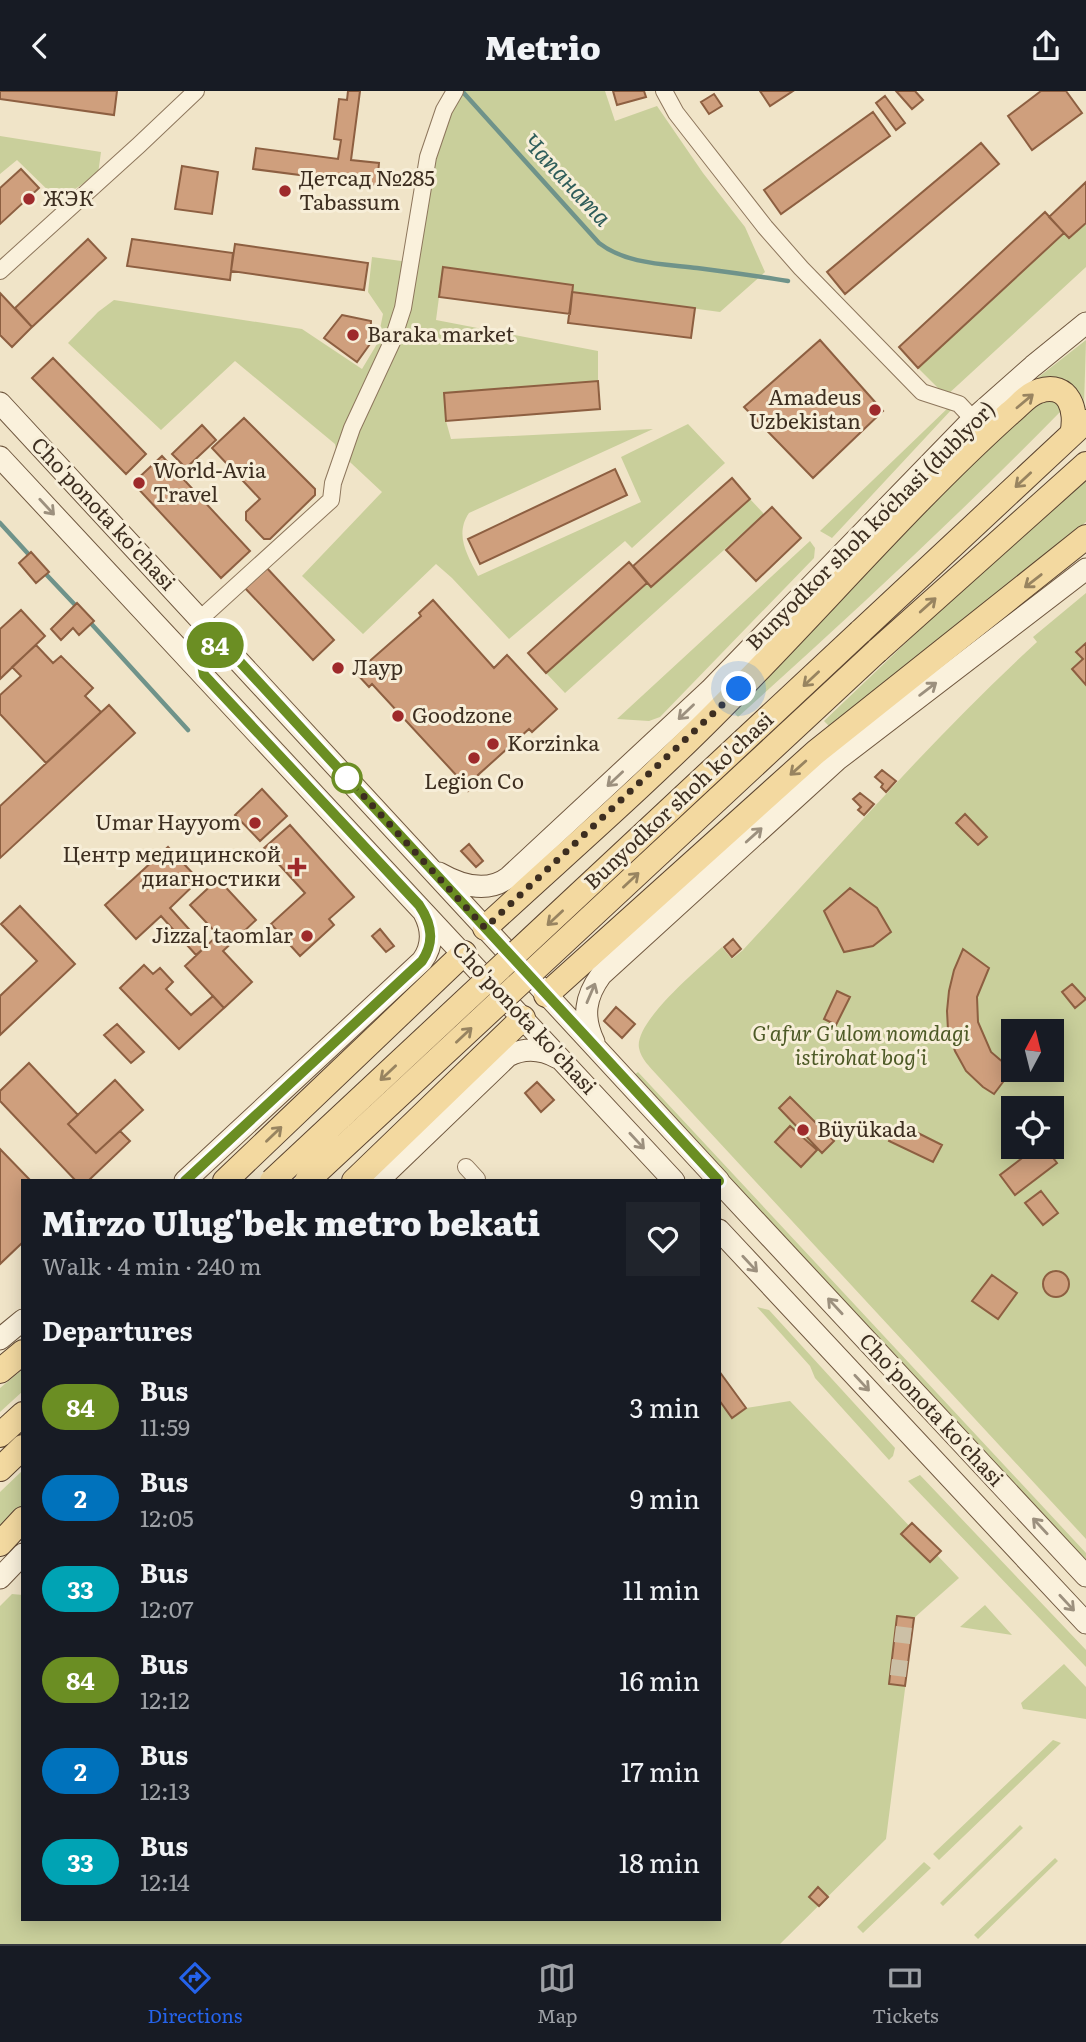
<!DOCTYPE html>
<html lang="en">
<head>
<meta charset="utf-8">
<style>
  :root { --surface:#171b24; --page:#20242c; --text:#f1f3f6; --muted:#9ea1a6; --line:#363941; --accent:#2563eb }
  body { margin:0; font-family:Literata,serif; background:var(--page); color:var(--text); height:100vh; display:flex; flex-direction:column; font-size:26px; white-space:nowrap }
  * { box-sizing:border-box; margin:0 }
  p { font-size:23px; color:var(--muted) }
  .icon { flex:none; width:38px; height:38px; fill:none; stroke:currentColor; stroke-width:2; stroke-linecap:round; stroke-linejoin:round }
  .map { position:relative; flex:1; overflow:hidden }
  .drawer { position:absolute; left:21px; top:1088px; width:700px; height:742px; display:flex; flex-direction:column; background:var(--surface); border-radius:0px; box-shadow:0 4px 18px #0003 }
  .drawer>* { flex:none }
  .badge { padding:0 14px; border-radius:23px; font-size:24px; line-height:46px }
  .needle { width:46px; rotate:7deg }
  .tools { position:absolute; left:1001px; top:928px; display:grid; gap:14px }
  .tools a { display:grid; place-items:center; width:63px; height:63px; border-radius:0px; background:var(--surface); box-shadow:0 4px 18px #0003; font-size:35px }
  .you { position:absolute; width:35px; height:35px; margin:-18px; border:5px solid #fff; border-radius:50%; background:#1a73e8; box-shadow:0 0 0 10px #1a73e833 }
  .map>.badge { position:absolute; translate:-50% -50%; box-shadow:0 0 0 4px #fff }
  h2 { padding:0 21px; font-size:26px; line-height:63px }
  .round { display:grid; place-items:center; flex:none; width:74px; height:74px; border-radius:0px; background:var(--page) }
  .headline { display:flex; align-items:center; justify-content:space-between; height:119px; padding:0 21px }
  h1 { font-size:33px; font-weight:800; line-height:52px }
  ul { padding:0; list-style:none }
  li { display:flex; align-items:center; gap:21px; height:91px; padding:0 21px }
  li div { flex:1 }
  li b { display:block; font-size:26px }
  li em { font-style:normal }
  li .badge { min-width:77px; font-weight:700; text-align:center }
  header { display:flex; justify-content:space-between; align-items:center; height:91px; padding:0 21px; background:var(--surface); font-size:32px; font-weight:800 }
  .tabs { display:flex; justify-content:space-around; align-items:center; height:98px; border-top:2px solid var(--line); background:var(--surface); font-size:19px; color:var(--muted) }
  .tabs a { display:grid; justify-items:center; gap:4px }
  .tabs .current { color:var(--accent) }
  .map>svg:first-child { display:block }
  .green { fill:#c9cf9b; fill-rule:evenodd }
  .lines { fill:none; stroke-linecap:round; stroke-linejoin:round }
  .stream { stroke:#6f938a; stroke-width:4.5 }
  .building { fill:#cf9f7d; stroke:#8d5f41; stroke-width:2 }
  .street-tunnel { stroke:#ccc0a6; stroke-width:16; stroke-dasharray:16 8; stroke-linecap:butt }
  .street-casing { stroke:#8d765c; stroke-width:18 }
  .secondary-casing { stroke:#6f573f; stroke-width:23 }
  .primary-casing { stroke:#5b4430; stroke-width:26 }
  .street { stroke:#faf1dc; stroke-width:16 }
  .secondary { stroke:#faf1dc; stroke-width:21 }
  .primary { stroke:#f3d9a0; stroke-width:24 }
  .primary-bridge-casing { stroke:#5b4430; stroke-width:26; stroke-linecap:butt }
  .primary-bridge { stroke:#f3d9a0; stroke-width:24 }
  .oneway { stroke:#988460 }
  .oneway2 { stroke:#9c907e }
  .line-casing { stroke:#fff; stroke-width:16 }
  .line { stroke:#6b8e23; stroke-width:10 }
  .walk { stroke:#3d2e20; stroke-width:7; stroke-dasharray:0 12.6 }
  .poi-dot { fill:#9e2a2b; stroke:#f7eed8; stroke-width:2.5 }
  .stop-dot { fill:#fff; stroke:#6b8e23; stroke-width:3.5 }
  .labels { text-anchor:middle; stroke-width:6; stroke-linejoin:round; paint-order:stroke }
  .poi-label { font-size:21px; fill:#3d2e20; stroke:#f7eed8; text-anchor:start }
  .street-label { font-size:21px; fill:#3d2e20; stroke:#f7eed8 }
  .park-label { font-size:21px; font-style:italic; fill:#4d5a26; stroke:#f7eed8 }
  .water-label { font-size:23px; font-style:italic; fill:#2f5d5a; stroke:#f7eed8 }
</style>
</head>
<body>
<header><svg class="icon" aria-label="back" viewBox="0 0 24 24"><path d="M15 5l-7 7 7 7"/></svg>Metrio<svg class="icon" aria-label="share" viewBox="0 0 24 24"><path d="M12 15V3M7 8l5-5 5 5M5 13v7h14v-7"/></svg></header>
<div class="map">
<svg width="1086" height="1853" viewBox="0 0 1086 1853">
  <rect width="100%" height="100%" fill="#f0e4c8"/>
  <path class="green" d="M461,0H605L615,30L657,15L703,82L745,136L765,181L720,221L572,201L573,194L443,176L436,229L598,260V290L444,302L446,330L451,348L653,338L469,422C454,444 468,465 478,485L641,411L621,366L688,333L725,372L632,457L625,450L509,548L452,487L436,473L363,543L302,485L382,401L336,358L335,353L235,270L161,339L68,252L98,221L114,209L302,238L362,278L377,253L383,223L368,201L372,166L416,172L439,44Z
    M0,45L101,61L98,83L58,109L17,69L0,83Z
    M1086,132V176L946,305L918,277L1064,142L1070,147Z
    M1086,249L1084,315L1083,307L1077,300L1031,292Z
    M1046,301L1061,317L1060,321C956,427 848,527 738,626L729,616L954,378Z
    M951,314L953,317L832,447L820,440Z
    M1086,386V431L1038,474L829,635L824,630L980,481Z
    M750,408L764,423L565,602L546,582L647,492L652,495Z
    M810,450L815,457L814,467L660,626L649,630L617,628Z
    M1086,502V1448L657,984C650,976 641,968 639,957C634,930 703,874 722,856L732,868L743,859C840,755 932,647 1037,551L1033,546ZM1013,940H1052V978H1013ZM1013,1017H1052V1055H1013Z
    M638,981L1086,1462V1470L634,984Z
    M757,1216L769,1219L895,1357L893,1365L889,1369L815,1287L810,1275Z
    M23,1278V1300L0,1321V1297Z
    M719,1291L746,1317L790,1310L959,1487L914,1527L886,1748L780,1853H0V1515L12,1503L23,1504V1829H719Z
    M23,1379V1416L0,1441V1401Z
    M920,1384L1086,1559V1576L908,1390Z
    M985,1514L1012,1544L960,1536Z
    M1064,1573L1086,1596V1628L1023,1618L1021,1612Z
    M1053,1649L1061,1652L939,1769L933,1763Z
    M1020,1734L1023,1737L943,1815L940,1812Z
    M1055,1767L1058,1770L978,1848L974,1844Z
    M924,1771L931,1777L863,1842L857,1836Z"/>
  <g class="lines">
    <path class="stream" d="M462,0L599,152C626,173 664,173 697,177C727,181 758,185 788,190
      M0,432L32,467
      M42,479L77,516
      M87,528L188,639"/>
  </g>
  <path class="building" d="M0,0H117L114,24L0,8Z
    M348,0H360L351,69L379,72L377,94L253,78L256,57L338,68L341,49L334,48L339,8L347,9Z
    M613,0H644L646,6L617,14Z
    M760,0H793L770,15Z
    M896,0H915L923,9L912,18Z
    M1041,0H1066L1082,22L1032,59L1008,25Z
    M714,3L722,15L709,23L701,11Z
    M885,5L905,32L896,39L876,12Z
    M873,21L890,45L781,123L764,99Z
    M981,52L999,73L845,203L827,181Z
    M182,75L218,81L212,123L175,118Z
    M21,78L39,97L0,133V97Z
    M1086,91V132L1069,147L1049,126Z
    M1045,121L1064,142L918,277L899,256Z
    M88,148L106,167L32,236L15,217Z
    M132,148L233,162L230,189L127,175Z
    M235,153L368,172L364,199L231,180Z
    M443,176L573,194L570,223L439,206Z
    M572,201L695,217L691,247L568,232Z
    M0,202L32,236L12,256L0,244Z
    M342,224L371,230L370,253L357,271L324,247Z
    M820,249L883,320L813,387L744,316Z
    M53,267L146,363L126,383L32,287Z
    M598,290L600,318L446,330L444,302Z
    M244,327L315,398V404L270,448H264L246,429V421L260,408L212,357Z
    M202,334L216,349L186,377L172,363Z
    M162,365L250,460L221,487L133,392Z
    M615,378L627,404L480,473L468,448Z
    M732,387L750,408L651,496L633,475Z
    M772,416L801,447L756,490L726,459Z
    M31,461L49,481L36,492L19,472Z
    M629,471L647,492L546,582L528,562Z
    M265,475L334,549L313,569L243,495Z
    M433,509L494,577L507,564L557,618L532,641L529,638L478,684L481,688L468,700L456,687L457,685L372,593L369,596L356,582L421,525L419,522Z
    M77,512L94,530L79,544L73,537L61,549L51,538Z
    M21,519L45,545L0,588V538Z
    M1086,552V594L1072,578L1083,568L1076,561Z
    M36,554L53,572L61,565L93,597L85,605L101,621L46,672L0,623V604L21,585L12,576Z
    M109,614L135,642L0,767V715Z
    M882,679L896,690L886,701L881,696L883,693L875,686Z
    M262,698L287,725L260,750L235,724Z
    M860,702L874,713L864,724L858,719L861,716L853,708Z
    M965,723L987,746L978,754L956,732Z
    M290,734L354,806L329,828L334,834L300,865L271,833L305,802L264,757Z
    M469,753L483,770L476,776L461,760Z
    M168,756L199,789L170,817L205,856L196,864L161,825L136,848L105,814Z
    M218,788L256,829L223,860L252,891L224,917L185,875L218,844L190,814Z
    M850,797L877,817L891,841L873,855L844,861L824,820Z
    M20,815L75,873L0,944V905L37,870L1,833Z
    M380,838L394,855L386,861L372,845Z
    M733,848L741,858L732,866L724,856Z
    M963,858L989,877L977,906L978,931L991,961L1012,979L994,1003L983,996L966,980L955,960L948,939L947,920L949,900L954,879Z
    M144,874L153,883L160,877L173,891L166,898L191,924L213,905L224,917L179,958L120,897Z
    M1072,893L1086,908L1075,917L1062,901Z
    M837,900L850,906L836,934L824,928Z
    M616,916L635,933L622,947L604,930Z
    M117,933L144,961L131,972L104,944Z
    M29,972L78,1024L68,1033L96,1062L120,1040L130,1050L88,1090H76L0,1010V1000Z
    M115,989L143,1019L96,1062L68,1033Z
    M537,991L554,1009L541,1021L525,1002Z
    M790,1006L834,1050L822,1062L779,1017Z
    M898,1032L942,1054L933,1071L889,1050Z
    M790,1035L817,1059L801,1076L775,1051Z
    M1038,1055H1044L1057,1072L1015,1104L1000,1084Z
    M0,1058L31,1090H23V1151L0,1173Z
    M1041,1100L1058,1122L1043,1134L1025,1112Z
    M1043 1193a13 13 0 1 1 26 0a13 13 0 1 1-26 0Z
    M992,1184L1017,1202L998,1228L972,1210Z
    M719,1280L746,1317L732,1327L719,1309Z
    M912,1432L941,1460L930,1471L901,1443Z
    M897,1525L914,1527L905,1595L889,1593Z
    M818,1796L828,1806L819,1815L809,1806Z"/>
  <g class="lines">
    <path class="street-tunnel" d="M895,1543L911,1545
      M891,1576L907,1578"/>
    <g class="street-casing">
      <path id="street" d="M664,0L676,22L765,136L801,177L922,301L959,313L973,328
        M0,180L139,54L196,0
        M200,528L331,409L333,392L352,337L392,251L403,217L428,66L444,19L455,0
        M466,1076L477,1088"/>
    </g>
    <g class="secondary-casing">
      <path id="secondary" d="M0,312L719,1090
        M0,366L674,1090
        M439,782C460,794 487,803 509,786L710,599L973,328L1033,275L1086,232
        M594,951C582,926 585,906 601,884L837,669L1086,478
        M185,1090L422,870C433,855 433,839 424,822
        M378,1090L508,965C525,956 542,958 558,967
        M719,1091L1086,1485
        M719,1139L1086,1532
        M0,1248L23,1229
        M0,1487L23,1463"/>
    </g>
    <g class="primary-casing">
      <path id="primary" d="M860,541L1085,331
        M877,560L1086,373
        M485,837C564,764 646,693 721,617C819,519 908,414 1010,322C1019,315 1028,303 1039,300C1069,290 1078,320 1072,343
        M546,904L816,661L1086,446
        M225,1090L464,862
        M354,1090L523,927
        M0,1280L23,1261
        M0,1344L23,1323
        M0,1378L23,1356
        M0,1453L23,1428"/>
    </g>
    <use href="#street" class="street"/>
    <use href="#secondary" class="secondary"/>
    <use href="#primary" class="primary"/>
    <g class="primary-bridge-casing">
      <path id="primary-bridge" d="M272,1090L860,541
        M307,1090L877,560"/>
    </g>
    <use href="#primary-bridge" class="primary-bridge"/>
  </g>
  <defs><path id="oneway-shaft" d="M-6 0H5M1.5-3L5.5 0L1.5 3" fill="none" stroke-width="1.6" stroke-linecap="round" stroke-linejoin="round" transform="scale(1.75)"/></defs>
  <g class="oneway">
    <use href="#oneway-shaft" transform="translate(1025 310) rotate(-40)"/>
    <use href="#oneway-shaft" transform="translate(1023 389) rotate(137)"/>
    <use href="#oneway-shaft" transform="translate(1033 490) rotate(142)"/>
    <use href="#oneway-shaft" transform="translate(928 514) rotate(-42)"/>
    <use href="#oneway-shaft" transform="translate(811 588) rotate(137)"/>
    <use href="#oneway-shaft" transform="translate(798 677) rotate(138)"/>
    <use href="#oneway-shaft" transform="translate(631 789) rotate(-43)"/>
    <use href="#oneway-shaft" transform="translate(555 827) rotate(137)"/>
    <use href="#oneway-shaft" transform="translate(464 944) rotate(-43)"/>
    <use href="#oneway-shaft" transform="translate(388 982) rotate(137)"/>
    <use href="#oneway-shaft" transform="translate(274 1043) rotate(-44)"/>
  </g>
  <g class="oneway2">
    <use href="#oneway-shaft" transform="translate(47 416) rotate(47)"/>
    <use href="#oneway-shaft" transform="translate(928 598) rotate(-37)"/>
    <use href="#oneway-shaft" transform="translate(686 621) rotate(136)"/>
    <use href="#oneway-shaft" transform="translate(615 688) rotate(137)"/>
    <use href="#oneway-shaft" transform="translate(754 744) rotate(-42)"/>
    <use href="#oneway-shaft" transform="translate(591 902) rotate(-67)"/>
    <use href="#oneway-shaft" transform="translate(637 1050) rotate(47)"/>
    <use href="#oneway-shaft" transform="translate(750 1173) rotate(47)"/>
    <use href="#oneway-shaft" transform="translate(835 1215) rotate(-133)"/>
    <use href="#oneway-shaft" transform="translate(862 1292) rotate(47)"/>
    <use href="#oneway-shaft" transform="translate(1040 1435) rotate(-133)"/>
    <use href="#oneway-shaft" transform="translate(1067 1512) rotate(47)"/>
  </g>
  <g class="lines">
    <g class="line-casing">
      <path id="line" d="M185,1090L422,870C435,851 432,833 419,814L204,584C199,563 205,544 229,559L719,1090"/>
    </g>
    <use href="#line" class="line"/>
    <path class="walk" d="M347,687L485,837L739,598"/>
  </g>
  <g class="poi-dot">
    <circle cx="285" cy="100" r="7"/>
    <circle cx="29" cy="108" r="7"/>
    <circle cx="353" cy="244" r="7"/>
    <circle cx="875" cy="319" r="7"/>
    <circle cx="139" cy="392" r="7"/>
    <circle cx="338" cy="577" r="7"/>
    <circle cx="398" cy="625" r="7"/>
    <circle cx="493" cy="653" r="7"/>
    <circle cx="474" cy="667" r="7"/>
    <circle cx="255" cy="732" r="7"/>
    <path d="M293.5 765.5h7v7h7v7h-7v7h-7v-7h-7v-7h7z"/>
    <circle cx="307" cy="845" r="7"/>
    <circle cx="803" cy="1039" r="7"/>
  </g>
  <circle class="stop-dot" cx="347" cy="687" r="14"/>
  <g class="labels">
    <g class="poi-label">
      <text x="299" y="95">Детсад №285<tspan x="299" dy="24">Tabassum</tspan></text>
      <text x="43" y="115">ЖЭК</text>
      <text x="367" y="251">Baraka market</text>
      <text x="861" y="314" text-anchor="end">Amadeus<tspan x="861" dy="24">Uzbekistan</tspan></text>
      <text x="153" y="387">World-Avia<tspan x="153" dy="24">Travel</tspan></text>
      <text x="352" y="584">Лаур</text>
      <text x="412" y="632">Goodzone</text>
      <text x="507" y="660">Korzinka</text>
      <text x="474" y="698" text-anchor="middle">Legion Co</text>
      <text x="241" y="739" text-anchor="end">Umar Hayyom</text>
      <text x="281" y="771" text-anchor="end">Центр медицинской<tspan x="281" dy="24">диагностики</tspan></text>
      <text x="293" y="852" text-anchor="end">Jizza[ taomlar</text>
      <text x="817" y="1046">Büyükada</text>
    </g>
    <g class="street-label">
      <text transform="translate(103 423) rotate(47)" y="7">Cho'ponota ko'chasi</text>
      <text transform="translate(871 435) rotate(-45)" y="7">Bunyodkor shoh koʻchasi (dublyor)</text>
      <text transform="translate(679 710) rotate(-43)" y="7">Bunyodkor shoh ko'chasi</text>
      <text transform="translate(524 927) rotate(47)" y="7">Cho'ponota ko'chasi</text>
      <text transform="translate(931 1319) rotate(47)" y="7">Cho'ponota ko'chasi</text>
    </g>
    <g class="park-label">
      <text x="861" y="950">G'afur G'ulom nomdagi<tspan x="861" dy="24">istirohat bog'i</tspan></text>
    </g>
    <g class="water-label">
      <text transform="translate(567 89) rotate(47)" y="8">Чапаната</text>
    </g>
  </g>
</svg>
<div class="tools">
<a><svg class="needle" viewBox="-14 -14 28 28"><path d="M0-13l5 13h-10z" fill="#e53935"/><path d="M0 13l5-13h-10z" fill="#9ea1a6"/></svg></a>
<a><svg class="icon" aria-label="locate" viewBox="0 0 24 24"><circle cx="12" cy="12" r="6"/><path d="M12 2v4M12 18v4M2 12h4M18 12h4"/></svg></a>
</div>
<div class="you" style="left:739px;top:598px"></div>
<b class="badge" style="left:215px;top:554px;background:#6b8e23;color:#fff">84</b>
<section class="drawer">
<div class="headline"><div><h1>Mirzo Ulug'bek metro bekati</h1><p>Walk · 4 min · 240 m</p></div><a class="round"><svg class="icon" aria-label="heart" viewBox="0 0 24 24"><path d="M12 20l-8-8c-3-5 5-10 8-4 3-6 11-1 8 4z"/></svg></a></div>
<h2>Departures</h2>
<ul>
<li><span class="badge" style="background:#6b8e23;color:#fff">84</span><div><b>Bus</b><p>11:59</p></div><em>3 min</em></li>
<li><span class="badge" style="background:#0072bc;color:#fff">2</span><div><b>Bus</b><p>12:05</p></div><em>9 min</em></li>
<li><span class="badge" style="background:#00a3b4;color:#fff">33</span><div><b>Bus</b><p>12:07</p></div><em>11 min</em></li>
<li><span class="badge" style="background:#6b8e23;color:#fff">84</span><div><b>Bus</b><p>12:12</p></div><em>16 min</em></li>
<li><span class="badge" style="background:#0072bc;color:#fff">2</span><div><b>Bus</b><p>12:13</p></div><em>17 min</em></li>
<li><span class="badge" style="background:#00a3b4;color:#fff">33</span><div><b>Bus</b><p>12:14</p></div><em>18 min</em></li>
</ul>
</section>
</div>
<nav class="tabs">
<a class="current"><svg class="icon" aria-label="directions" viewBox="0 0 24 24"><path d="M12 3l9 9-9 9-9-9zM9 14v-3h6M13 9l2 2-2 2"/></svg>Directions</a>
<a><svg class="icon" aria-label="map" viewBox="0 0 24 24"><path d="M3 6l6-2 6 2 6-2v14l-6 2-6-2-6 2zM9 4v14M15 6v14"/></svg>Map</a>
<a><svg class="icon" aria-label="tickets" viewBox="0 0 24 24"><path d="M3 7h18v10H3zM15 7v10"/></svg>Tickets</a>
</nav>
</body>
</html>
